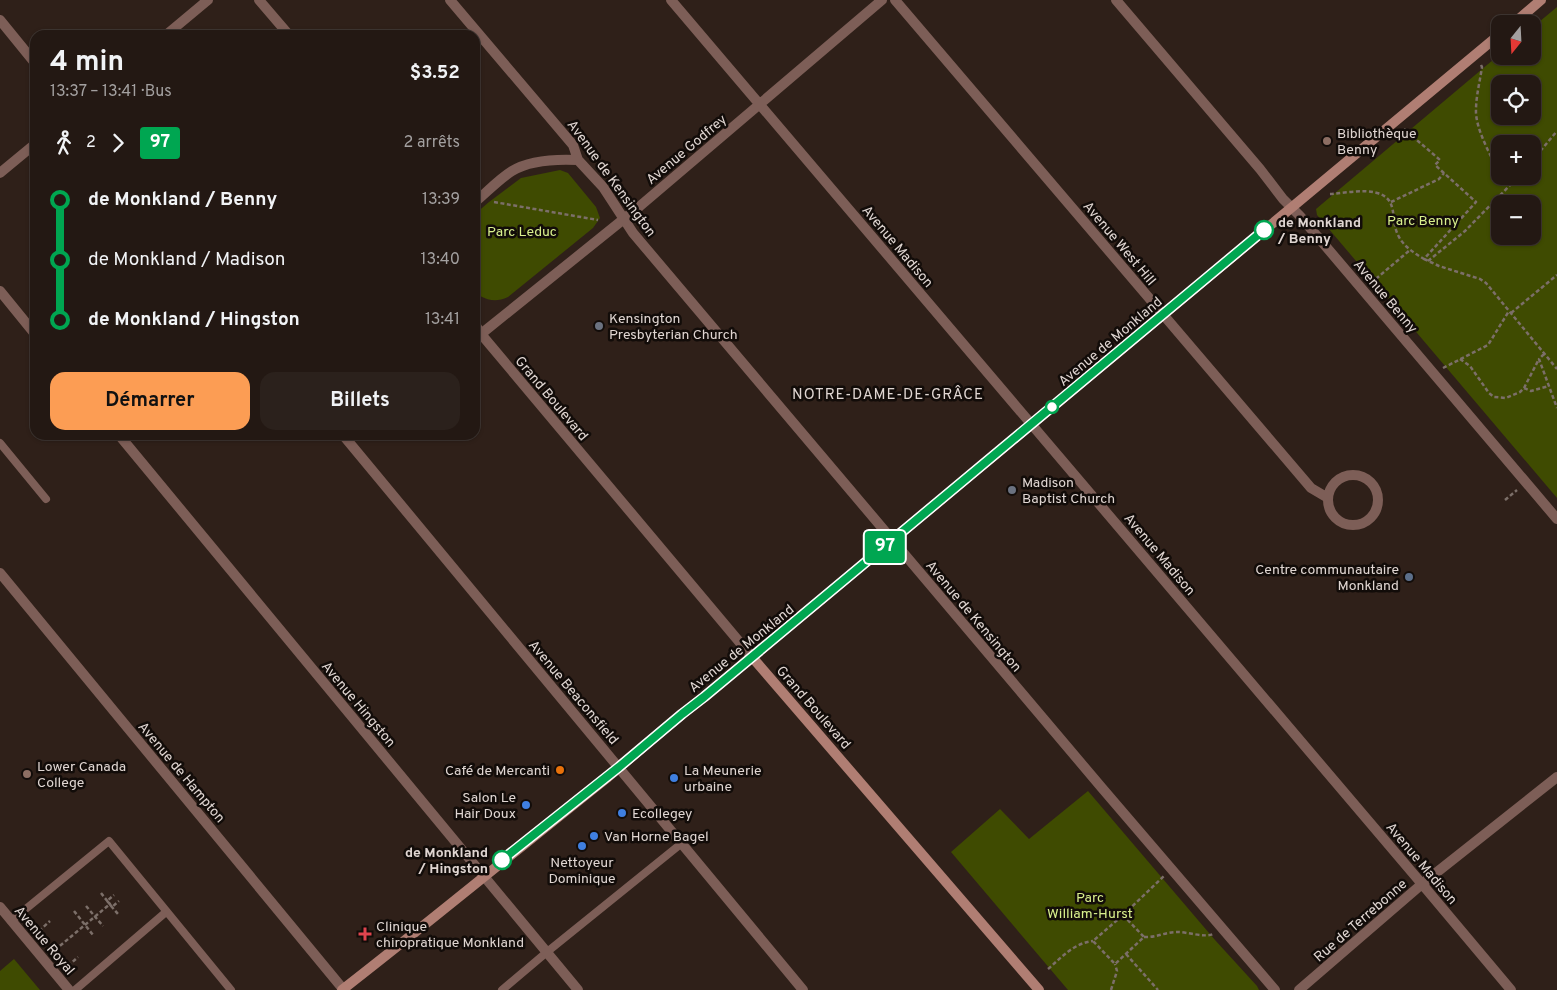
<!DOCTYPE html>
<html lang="fr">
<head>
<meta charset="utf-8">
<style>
  :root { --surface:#231813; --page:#2b211c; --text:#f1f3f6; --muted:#a3a0a0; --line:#403733; --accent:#fc9d54 }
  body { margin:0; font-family:Overpass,sans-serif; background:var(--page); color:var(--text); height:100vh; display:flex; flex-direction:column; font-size:19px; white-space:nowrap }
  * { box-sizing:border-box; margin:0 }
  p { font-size:16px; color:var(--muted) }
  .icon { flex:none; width:28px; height:28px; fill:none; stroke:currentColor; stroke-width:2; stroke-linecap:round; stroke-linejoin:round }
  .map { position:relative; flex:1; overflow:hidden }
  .panel { position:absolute; left:30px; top:30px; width:450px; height:410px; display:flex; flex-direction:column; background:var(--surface); border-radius:15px; box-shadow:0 1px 4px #0004,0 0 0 1px var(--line) }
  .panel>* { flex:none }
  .badge { padding:0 10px; border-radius:4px; font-size:18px; line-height:32px }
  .needle { width:32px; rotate:198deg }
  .fabs { position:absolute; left:1491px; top:15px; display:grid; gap:10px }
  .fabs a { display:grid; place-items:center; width:50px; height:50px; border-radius:10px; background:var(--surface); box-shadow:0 1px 4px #0004,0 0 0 1px var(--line); font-size:25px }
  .map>.badge { position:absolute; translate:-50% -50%; box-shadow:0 0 0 2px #fff }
  .legs { display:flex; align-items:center; gap:8px; height:55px; padding:0 20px; font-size:16px }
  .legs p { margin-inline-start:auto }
  .head { display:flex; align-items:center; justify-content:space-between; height:85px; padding:0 20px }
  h1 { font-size:28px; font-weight:700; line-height:38px }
  .cta { display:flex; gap:10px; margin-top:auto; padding:10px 20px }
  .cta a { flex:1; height:58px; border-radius:15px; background:var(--accent); color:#111; font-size:20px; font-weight:700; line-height:58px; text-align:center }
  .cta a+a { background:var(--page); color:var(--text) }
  ul { padding:0 20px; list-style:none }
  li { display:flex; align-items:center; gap:18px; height:60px; font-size:19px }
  li i { display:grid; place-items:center; width:8px; height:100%; margin:0 6px; background:currentColor }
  li i::after { content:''; width:12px; height:12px; margin:-6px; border:4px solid; border-radius:50%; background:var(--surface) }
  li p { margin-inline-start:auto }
  li:first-child i { background:linear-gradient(#0000 50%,currentColor 0) }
  li:last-child i { background:linear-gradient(currentColor 50%,#0000 0) }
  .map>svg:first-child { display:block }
  .green { fill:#3f4b01; fill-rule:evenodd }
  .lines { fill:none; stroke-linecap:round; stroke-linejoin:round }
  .path { stroke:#7c6f69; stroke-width:2.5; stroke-dasharray:4 2.5; stroke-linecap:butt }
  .lane { stroke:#7d5e57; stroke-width:8 }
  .street { stroke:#7d5e57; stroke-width:10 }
  .secondary { stroke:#b07e73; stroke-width:10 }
  .line-1-casing { stroke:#fff; stroke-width:11 }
  .line-1 { stroke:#00a651; stroke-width:8 }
  .education-dot { fill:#8d6e63; stroke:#120c09; stroke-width:2 }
  .stop-1-dot { fill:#fff; stroke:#00a651; stroke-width:2.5 }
  .worship-dot { fill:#6b7280; stroke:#120c09; stroke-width:2 }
  .service-dot { fill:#5c6f8a; stroke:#120c09; stroke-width:2 }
  .food-dot { fill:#e8710a; stroke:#120c09; stroke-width:2 }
  .shop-dot { fill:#3f7fe0; stroke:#120c09; stroke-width:2 }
  .health-dot { fill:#e0444e; stroke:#120c09; stroke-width:2 }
  .labels { text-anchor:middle; stroke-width:5; stroke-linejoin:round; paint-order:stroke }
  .poi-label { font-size:14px; fill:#e0d6d2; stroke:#120c09; text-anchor:start }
  .street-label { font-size:14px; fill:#e0d6d2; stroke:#120c09 }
  .park-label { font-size:14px; fill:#d9f08d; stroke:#120c09 }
  .stop-label { font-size:14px; font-weight:bold; fill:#e0d6d2; stroke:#120c09; text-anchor:start }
  .neighbourhood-label { font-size:15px; letter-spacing:1px; fill:#e0d6d2; stroke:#120c09 }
</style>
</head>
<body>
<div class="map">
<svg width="1557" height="990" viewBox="0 0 1557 990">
  <rect width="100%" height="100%" fill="#2f2019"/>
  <path class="green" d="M1557,7V498L1317,215L1316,209L1500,54V56H1532L1533,27ZM1500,84H1532V116H1500ZM1500,144H1532V176H1500ZM1500,204H1532V236H1500Z
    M560,170L568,173L596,207L600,218L593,228L508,297C497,302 490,301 480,296L475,284V214L489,202L521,178Z
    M1088,791L1215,940L1257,986L1259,990H1068L951,852L1000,809L1029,839Z
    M14,959L40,990H0V971Z"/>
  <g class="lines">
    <path class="path" d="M1481,65L1482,67C1480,81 1476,96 1476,110C1475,127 1491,158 1500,172
      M1532,161L1557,131
      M1502,176L1509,187
      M1330,194C1345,193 1363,189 1377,193C1399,199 1390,219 1398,235C1403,246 1414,253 1424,259L1476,202L1435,165L1440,160L1404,129
      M494,202L598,220
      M1391,202L1439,179L1444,173
      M1424,259L1439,266L1480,279L1486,283L1557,369
      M1428,261L1465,231L1519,176
      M1371,283L1410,250
      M1511,313L1557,275
      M1544,354L1539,359L1557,408
      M1460,359L1470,366L1489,393L1494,397L1506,398L1520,392L1524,388L1539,359
      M1443,368L1488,345L1509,311
      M1524,388L1531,391L1549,386
      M1505,500L1517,490
      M101,893L112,907L119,901
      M86,906L103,926
      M111,906L118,914
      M74,911L93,935
      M1123,915L1144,937L1115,964L1093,941Z
      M1123,915L1164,876
      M39,931L50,921
      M1144,937C1155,938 1165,932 1177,932C1188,932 1205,938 1213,934
      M55,950L110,904L107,901L114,895
      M1126,954L1158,990
      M68,966L78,957
      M1048,969C1062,957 1074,943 1093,941
      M1111,990L1117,971L1115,964"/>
    <path class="lane" d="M0,443L46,499
      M11,921L109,841L231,990
      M75,990L166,912
      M502,990L547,952L682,843"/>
    <path class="street" d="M259,0L289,35
      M450,0L573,145L578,160L603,187L633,233L1102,788L1275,990
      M671,0L1422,884L1511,990
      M895,0L1311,488L1328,498
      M1116,0L1260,169L1283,199L1300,216L1557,519
      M0,20L35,63
      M166,35L208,0
      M0,173L35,144
      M475,202C486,193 499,179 512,171C530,160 557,159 578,160
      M0,291L35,334
      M475,324L481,334L752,657
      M481,334L640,206L882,0
      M119,435L578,990
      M343,435L803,990
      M1328 500a25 25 0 1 1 50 0a25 25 0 1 1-50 0Z
      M0,573L343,989
      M0,907L69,990
      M1299,990L1422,884L1557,777"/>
    <path class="secondary" d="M1513,24L1541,0
      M752,657L1039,990
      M342,990C432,920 519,848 608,777C640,750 671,722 704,697L1500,34"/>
  </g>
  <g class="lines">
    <g class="line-1-casing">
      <path id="line-1" d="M502,860L619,767L682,714L704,697L1264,230"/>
    </g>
    <use href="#line-1" class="line-1"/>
  </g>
  <g class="education-dot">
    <circle cx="1327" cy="141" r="5"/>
    <circle cx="27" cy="774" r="5"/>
  </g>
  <g class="stop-1-dot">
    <circle cx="1264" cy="230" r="9"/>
    <circle cx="1052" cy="407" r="6"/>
    <circle cx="502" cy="860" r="9"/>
  </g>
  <g class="worship-dot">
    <circle cx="599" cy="326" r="5"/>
    <circle cx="1012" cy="490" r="5"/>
  </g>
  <circle class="service-dot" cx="1409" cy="577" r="5"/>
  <circle class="food-dot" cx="560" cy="770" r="5"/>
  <g class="shop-dot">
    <circle cx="674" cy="778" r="5"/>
    <circle cx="526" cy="805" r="5"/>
    <circle cx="622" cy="813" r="5"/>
    <circle cx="594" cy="836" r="5"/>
    <circle cx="582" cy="846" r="5"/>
  </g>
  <path class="health-dot" d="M362.5 926.5h5v5h5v5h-5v5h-5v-5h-5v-5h5z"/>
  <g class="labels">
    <g class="poi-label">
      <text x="1337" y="138">Bibliothèque<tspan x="1337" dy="16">Benny</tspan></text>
      <text x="609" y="323">Kensington<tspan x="609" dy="16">Presbyterian Church</tspan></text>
      <text x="1022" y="487">Madison<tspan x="1022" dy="16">Baptist Church</tspan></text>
      <text x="1399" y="574" text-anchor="end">Centre communautaire<tspan x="1399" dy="16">Monkland</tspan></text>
      <text x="37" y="771">Lower Canada<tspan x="37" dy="16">College</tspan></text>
      <text x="550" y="775" text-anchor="end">Café de Mercanti</text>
      <text x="684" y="775">La Meunerie<tspan x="684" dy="16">urbaine</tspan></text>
      <text x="516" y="802" text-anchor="end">Salon Le<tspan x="516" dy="16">Hair Doux</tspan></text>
      <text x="632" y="818">Ecollegey</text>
      <text x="604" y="841">Van Horne Bagel</text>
      <text x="582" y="867" text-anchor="middle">Nettoyeur<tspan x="582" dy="16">Dominique</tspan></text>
      <text x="376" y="931">Clinique<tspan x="376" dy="16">chiropratique Monkland</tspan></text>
    </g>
    <g class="street-label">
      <text transform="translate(686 149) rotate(-40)" y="5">Avenue Godfrey</text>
      <text transform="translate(612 178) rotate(54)" y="5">Avenue de Kensington</text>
      <text transform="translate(1120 243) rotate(50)" y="5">Avenue West Hill</text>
      <text transform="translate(898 246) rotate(50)" y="5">Avenue Madison</text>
      <text transform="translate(1386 296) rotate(50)" y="5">Avenue Benny</text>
      <text transform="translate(1110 341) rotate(-40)" y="5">Avenue de Monkland</text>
      <text transform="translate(552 398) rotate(50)" y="5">Grand Boulevard</text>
      <text transform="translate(1160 554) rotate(50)" y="5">Avenue Madison</text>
      <text transform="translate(974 616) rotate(50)" y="5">Avenue de Kensington</text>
      <text transform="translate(741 648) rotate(-39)" y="5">Avenue de Monkland</text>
      <text transform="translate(574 692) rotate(50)" y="5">Avenue Beaconsfield</text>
      <text transform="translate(359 704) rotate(50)" y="5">Avenue Hingston</text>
      <text transform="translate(814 707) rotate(49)" y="5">Grand Boulevard</text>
      <text transform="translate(182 772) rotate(50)" y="5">Avenue de Hampton</text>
      <text transform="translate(1422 863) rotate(50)" y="5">Avenue Madison</text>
      <text transform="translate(1360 920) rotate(-41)" y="5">Rue de Terrebonne</text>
      <text transform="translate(45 940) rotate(50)" y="5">Avenue Royal</text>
    </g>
    <g class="park-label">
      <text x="1423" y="225">Parc Benny</text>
      <text x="522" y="236">Parc Leduc</text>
      <text x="1090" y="902">Parc<tspan x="1090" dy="16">William-Hurst</tspan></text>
    </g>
    <g class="stop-label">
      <text x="1278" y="227">de Monkland<tspan x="1278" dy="16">/ Benny</tspan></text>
      <text x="488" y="857" text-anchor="end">de Monkland<tspan x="488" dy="16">/ Hingston</tspan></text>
    </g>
    <g class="neighbourhood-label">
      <text x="888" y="399">NOTRE-DAME-DE-GRÂCE</text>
    </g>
  </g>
</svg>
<div class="fabs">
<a><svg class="needle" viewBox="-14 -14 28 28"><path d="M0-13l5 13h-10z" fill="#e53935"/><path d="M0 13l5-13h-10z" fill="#a3a0a0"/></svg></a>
<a><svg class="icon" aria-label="locate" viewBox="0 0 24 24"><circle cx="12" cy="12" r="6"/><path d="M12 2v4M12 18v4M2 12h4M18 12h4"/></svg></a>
<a>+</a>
<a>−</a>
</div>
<b class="badge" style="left:885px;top:547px;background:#00a651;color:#fff">97</b>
<section class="panel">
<div class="head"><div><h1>4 min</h1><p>13:37 – 13:41 · Bus</p></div><b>$3.52</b></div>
<div class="legs"><svg class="icon" aria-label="walk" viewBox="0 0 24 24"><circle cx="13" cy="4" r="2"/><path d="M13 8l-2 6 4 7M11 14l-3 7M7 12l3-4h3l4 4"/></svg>2<svg class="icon" aria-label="forward" viewBox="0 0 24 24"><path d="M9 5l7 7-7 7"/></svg><b class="badge" style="background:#00a651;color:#fff">97</b><p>2 arrêts</p></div>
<ul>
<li><i style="color:#00a651"></i><b>de Monkland / Benny</b><p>13:39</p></li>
<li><i style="color:#00a651"></i><span>de Monkland / Madison</span><p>13:40</p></li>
<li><i style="color:#00a651"></i><b>de Monkland / Hingston</b><p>13:41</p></li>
</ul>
<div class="cta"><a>Démarrer</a><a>Billets</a></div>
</section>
</div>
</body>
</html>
